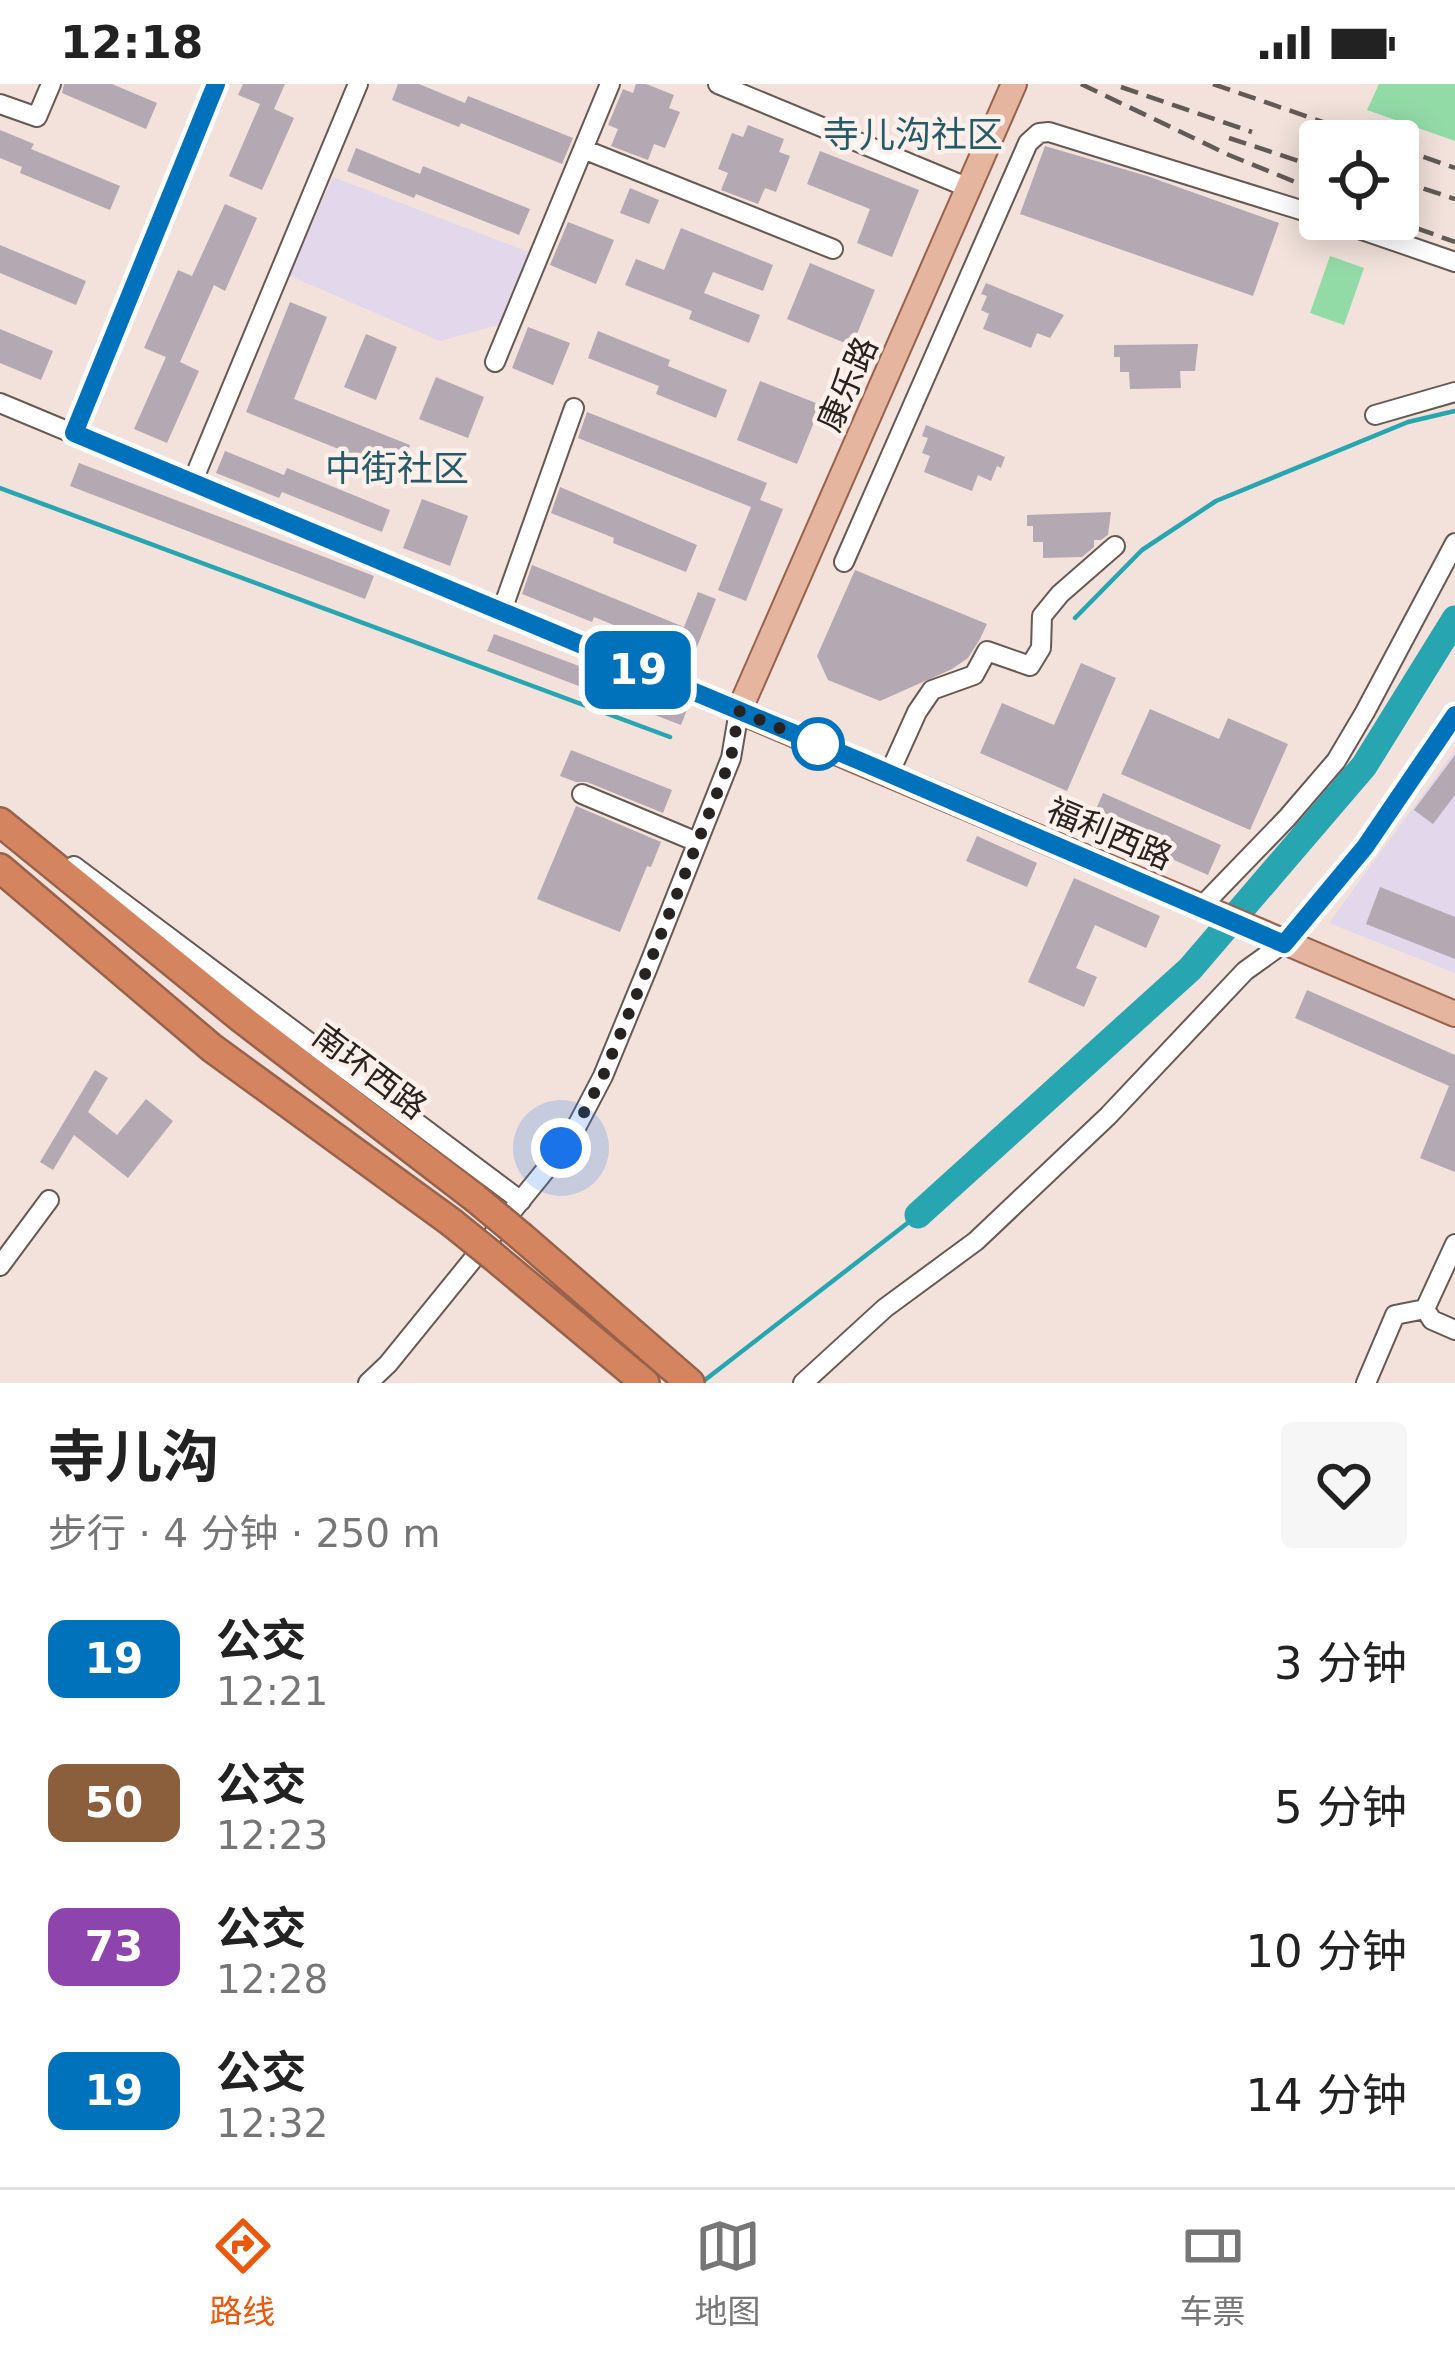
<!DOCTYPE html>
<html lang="zh">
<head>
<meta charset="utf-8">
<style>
  :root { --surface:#fff; --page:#f6f6f6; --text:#222; --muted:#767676; --line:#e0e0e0; --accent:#ea580c }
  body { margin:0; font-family:"DejaVu Sans","Noto Sans SC",sans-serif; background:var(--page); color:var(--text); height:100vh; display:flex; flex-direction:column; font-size:45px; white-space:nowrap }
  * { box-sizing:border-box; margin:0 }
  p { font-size:39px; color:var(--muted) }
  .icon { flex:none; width:66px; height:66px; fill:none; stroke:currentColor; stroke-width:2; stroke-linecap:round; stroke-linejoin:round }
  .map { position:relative; height:1299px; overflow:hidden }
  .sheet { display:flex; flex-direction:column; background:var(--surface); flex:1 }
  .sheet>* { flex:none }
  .badge { padding:0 24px; border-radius:18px; font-size:42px; line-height:78px }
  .buttons { position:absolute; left:1299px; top:36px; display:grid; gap:24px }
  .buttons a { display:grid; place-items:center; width:120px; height:120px; border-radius:12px; background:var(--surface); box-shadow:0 6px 30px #0003; font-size:60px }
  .you { position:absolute; width:60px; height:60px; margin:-30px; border:9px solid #fff; border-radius:50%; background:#1a73e8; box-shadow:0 0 0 18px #1a73e833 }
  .map>.badge { position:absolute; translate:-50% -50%; box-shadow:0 0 0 6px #fff }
  .round { display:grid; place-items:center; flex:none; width:126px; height:126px; border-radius:12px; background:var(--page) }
  .head { display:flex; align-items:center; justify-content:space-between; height:204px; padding:0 48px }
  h1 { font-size:57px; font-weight:700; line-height:90px }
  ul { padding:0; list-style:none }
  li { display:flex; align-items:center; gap:36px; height:144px; padding:0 48px }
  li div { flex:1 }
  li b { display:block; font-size:45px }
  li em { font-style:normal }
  li .badge { min-width:132px; font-weight:700; text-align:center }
  .status { display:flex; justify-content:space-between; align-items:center; height:84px; padding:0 60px; background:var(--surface); direction:ltr }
  .status svg { height:33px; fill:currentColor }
  .tab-bar { display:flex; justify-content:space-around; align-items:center; height:168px; border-top:3px solid var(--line); background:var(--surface); font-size:33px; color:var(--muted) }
  .tab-bar a { display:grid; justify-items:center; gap:6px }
  .tab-bar .on { color:var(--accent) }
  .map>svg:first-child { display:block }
  .education { fill:#e2d7eb }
  .green { fill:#92dba7 }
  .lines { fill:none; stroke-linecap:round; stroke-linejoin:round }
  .stream { stroke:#27a5b1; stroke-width:4.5 }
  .river { stroke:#27a5b1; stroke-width:27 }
  .building { fill:#b4a8b2 }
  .minor-casing { stroke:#665954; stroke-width:22 }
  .major-casing { stroke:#98624a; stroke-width:28 }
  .highway-casing { stroke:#98624a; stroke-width:32 }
  .minor { stroke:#fff; stroke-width:18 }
  .major { stroke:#e6b5a0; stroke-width:24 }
  .highway { stroke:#d58460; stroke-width:27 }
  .rail { stroke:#625a56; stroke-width:4.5; stroke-dasharray:18 9; stroke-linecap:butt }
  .highway-bridge-casing { stroke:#98624a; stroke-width:32; stroke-linecap:butt }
  .highway-bridge { stroke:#d58460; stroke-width:27 }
  .line-casing { stroke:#fff; stroke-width:27 }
  .line { stroke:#0072bc; stroke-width:18 }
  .walk { stroke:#282220; stroke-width:12; stroke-dasharray:0 21.6 }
  .stop-dot { fill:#fff; stroke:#0072bc; stroke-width:6 }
  .labels { text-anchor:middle; stroke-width:9; stroke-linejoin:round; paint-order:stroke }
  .street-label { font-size:33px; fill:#282220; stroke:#fdf0eb }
  .neighbourhood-label { font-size:36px; fill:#255b68; stroke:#fdf0eb }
</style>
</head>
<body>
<div class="status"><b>12:18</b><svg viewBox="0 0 49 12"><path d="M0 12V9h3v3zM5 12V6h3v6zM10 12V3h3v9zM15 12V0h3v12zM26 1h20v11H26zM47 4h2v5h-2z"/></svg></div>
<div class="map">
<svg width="1455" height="1299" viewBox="0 0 1455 1299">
  <rect width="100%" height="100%" fill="#f2e2db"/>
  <path class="education" d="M333,93L531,169L502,240L440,257L288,191Z
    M1455,666V889L1329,839Z"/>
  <path class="green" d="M1379,0H1455V57L1367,26Z
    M1330,172L1364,184L1344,241L1310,229Z"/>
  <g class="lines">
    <path class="stream" d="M0,404L670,653
      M1075,534L1142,466L1216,417L1408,338L1455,327
      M701,1299L918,1131"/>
    <path class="river" d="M918,1131L1190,885L1364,682L1455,535"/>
  </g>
  <path class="building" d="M64,0H112L157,19L146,45L62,9Z
    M243,0H285L274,25L294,34L262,106L229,92L260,20L238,11Z
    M398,0H419L465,19L468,12L573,54L562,80L461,39L459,43L392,16Z
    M636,0H646L674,11L669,24L680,28L665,64L654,60L648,76L611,62L618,45L608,41L623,5L633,9Z
    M748,41L784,55L779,68L790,72L776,108L765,104L758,120L721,106L728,89L718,85L732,49L743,53Z
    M0,46L34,60L31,65L120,102L110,126L20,89L22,83L0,74Z
    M1045,62L1147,92L1279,139L1253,212L1020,130Z
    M356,64L420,90L423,82L530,125L519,151L416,110L414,114L347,87Z
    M820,67L919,106L892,173L857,159L870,125L807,100Z
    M630,104L659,116L649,140L620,129Z
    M225,120L257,134L225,207L214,201L180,278L199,287L167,359L134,345L166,273L144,264L178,186L192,192Z
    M568,138L614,156L596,200L550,181Z
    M681,144L773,181L763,207L713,188L704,209L760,231L749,259L689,235L692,227L625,201L636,175L664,186Z
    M0,161L86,197L76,221L0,189Z
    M810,179L875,206L852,262L787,235Z
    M986,199L1064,231L1050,254L1037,249L1031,264L983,245L989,230L981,226L987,212L981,210Z
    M290,218L327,233L294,315L410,361L399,389L246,328Z
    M528,243L570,259L553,301L512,284Z
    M0,245L53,267L41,296L0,279Z
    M598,247L670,276L668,282L727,306L716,334L656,310L659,302L588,274Z
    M366,250L397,263L376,316L344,303Z
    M1198,260L1195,287H1180L1181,304L1130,305L1129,288H1120V273H1114V261Z
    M436,293L484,313L468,354L419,335Z
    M760,297L821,321L797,380L737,356Z
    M587,328L767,399L760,416L783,425L746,517L718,506L751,423L578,354Z
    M926,341L1005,373L1001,384L997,382L991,397L978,391L972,407L924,388L930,372L922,369L928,354L922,352Z
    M225,367L284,391L287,384L390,426L382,448L282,408L279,414L216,389Z
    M79,379L374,492L365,515L70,402Z
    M560,403L697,461L686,488L613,459L614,454L551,429Z
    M422,415L468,432L450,482L403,464Z
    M1111,428L1108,451L1101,456H1094V463L1082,473L1043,474V458H1033V442H1027V431Z
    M532,481L684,543L698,508L716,515L695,568L677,560L675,566L594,533L592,538L522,510Z
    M855,486L987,540L980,555L968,574L952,585L880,617L828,596L817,572Z
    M494,550L688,623L681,641L487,567Z
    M1081,579L1116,594L1067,707L980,669L1002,619L1054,641Z
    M1150,625L1219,655L1228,634L1288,660L1250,746L1121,690Z
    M571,666L672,706L663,729L587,698H576L560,692Z
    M1455,671V711L1433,740L1414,726Z
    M1103,709L1221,761L1208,791L1090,739Z
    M576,722L661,758L651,783L647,782L620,848L537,815Z
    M977,752L1037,779L1027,803L966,777Z
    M1074,794L1160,832L1146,864L1095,841L1076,884L1097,893L1084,923L1028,898Z
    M1380,803L1455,833V875L1366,840Z
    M1307,906L1455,971V1088L1420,1074L1449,1002L1295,934Z
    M95,986L108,994L88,1028L117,1051L146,1015L173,1037L128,1094L74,1051L53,1086L40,1078Z"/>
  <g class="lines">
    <g class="minor-casing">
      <path id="minor" d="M718,0L969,104
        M0,20L37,33L51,0
        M583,65L833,165
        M1330,135L1455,178
        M495,278L610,0
        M0,319L739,627L731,674L648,883L603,992L569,1057L388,1280L368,1299
        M1375,331L1455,308
        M74,349L216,0
        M192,399L358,0
        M844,478L1028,59L1039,49L1049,48L1320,132
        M501,529L574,324
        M889,690L917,628L932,606L974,591L987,567L1030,582L1041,564L1042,532L1060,510L1115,462
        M582,710L697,758
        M74,782L521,1117
        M1200,824L1287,734L1336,677L1365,628L1455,459
        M0,1182L49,1116
        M1425,1225L1432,1236L1455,1246
        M803,1299L885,1224L976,1157L1108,1032L1245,887L1284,859L1365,763L1455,631
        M1366,1299L1395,1231L1425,1225L1455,1160"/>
    </g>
    <g class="major-casing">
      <path id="major" d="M1014,0L739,627L1455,930"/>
    </g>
    <g class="highway-casing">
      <path id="highway" d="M0,738L241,934L474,1113
        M0,784L212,964L451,1138
        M522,1153L690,1299
        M493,1172L645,1299"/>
    </g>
    <use href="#minor" class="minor"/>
    <use href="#major" class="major"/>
    <use href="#highway" class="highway"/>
    <path class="rail" d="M1081,0L1229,71L1320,108
      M1213,0L1378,57
      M1121,3L1252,48
      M1229,54L1320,84
      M1398,64L1455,84
      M1398,96L1455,115
      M1391,135L1455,158"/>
    <g class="highway-bridge-casing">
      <path id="highway-bridge" d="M474,1113L522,1153
        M451,1138L493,1172"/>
    </g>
    <use href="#highway-bridge" class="highway-bridge"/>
  </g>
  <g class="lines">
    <g class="line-casing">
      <path id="line" d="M216,0L74,349L860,677L1284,860L1365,763L1455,631"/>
    </g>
    <use href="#line" class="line"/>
    <path class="walk" d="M561,1064L569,1057L603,992L648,883L731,674L739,627L820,661L818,660"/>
  </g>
  <circle class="stop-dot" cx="818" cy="660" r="24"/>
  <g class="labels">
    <g class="street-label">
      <text transform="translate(847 300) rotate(-66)" y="12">康乐路</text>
      <text transform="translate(1110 749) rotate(23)" y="12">福利西路</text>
      <text transform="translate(370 987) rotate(37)" y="12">南环西路</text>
    </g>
    <g class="neighbourhood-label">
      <text x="913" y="63">寺儿沟社区</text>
      <text x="397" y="397">中街社区</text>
    </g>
  </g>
</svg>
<div class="buttons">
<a><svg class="icon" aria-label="locate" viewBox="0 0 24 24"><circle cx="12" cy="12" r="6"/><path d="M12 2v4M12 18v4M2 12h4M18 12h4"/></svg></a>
</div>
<div class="you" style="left:561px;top:1064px"></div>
<b class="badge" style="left:638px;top:586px;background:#0072bc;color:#fff">19</b>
</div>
<section class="sheet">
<div class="head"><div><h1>寺儿沟</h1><p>步行 · 4 分钟 · 250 m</p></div><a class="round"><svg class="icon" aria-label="heart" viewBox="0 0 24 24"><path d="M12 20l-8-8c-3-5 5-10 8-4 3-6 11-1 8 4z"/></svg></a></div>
<ul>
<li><span class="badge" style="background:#0072bc;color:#fff">19</span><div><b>公交</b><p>12:21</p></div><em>3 分钟</em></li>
<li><span class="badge" style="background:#8b5e3c;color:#fff">50</span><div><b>公交</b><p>12:23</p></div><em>5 分钟</em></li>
<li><span class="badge" style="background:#8e44ad;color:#fff">73</span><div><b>公交</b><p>12:28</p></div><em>10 分钟</em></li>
<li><span class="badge" style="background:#0072bc;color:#fff">19</span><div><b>公交</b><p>12:32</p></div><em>14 分钟</em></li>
</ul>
</section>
<nav class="tab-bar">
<a class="on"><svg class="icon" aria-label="directions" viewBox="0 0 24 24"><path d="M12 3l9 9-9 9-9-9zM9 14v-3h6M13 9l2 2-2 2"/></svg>路线</a>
<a><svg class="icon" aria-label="map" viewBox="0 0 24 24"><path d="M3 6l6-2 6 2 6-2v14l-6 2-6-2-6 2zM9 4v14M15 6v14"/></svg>地图</a>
<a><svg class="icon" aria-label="tickets" viewBox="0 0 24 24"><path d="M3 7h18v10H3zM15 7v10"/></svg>车票</a>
</nav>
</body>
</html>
